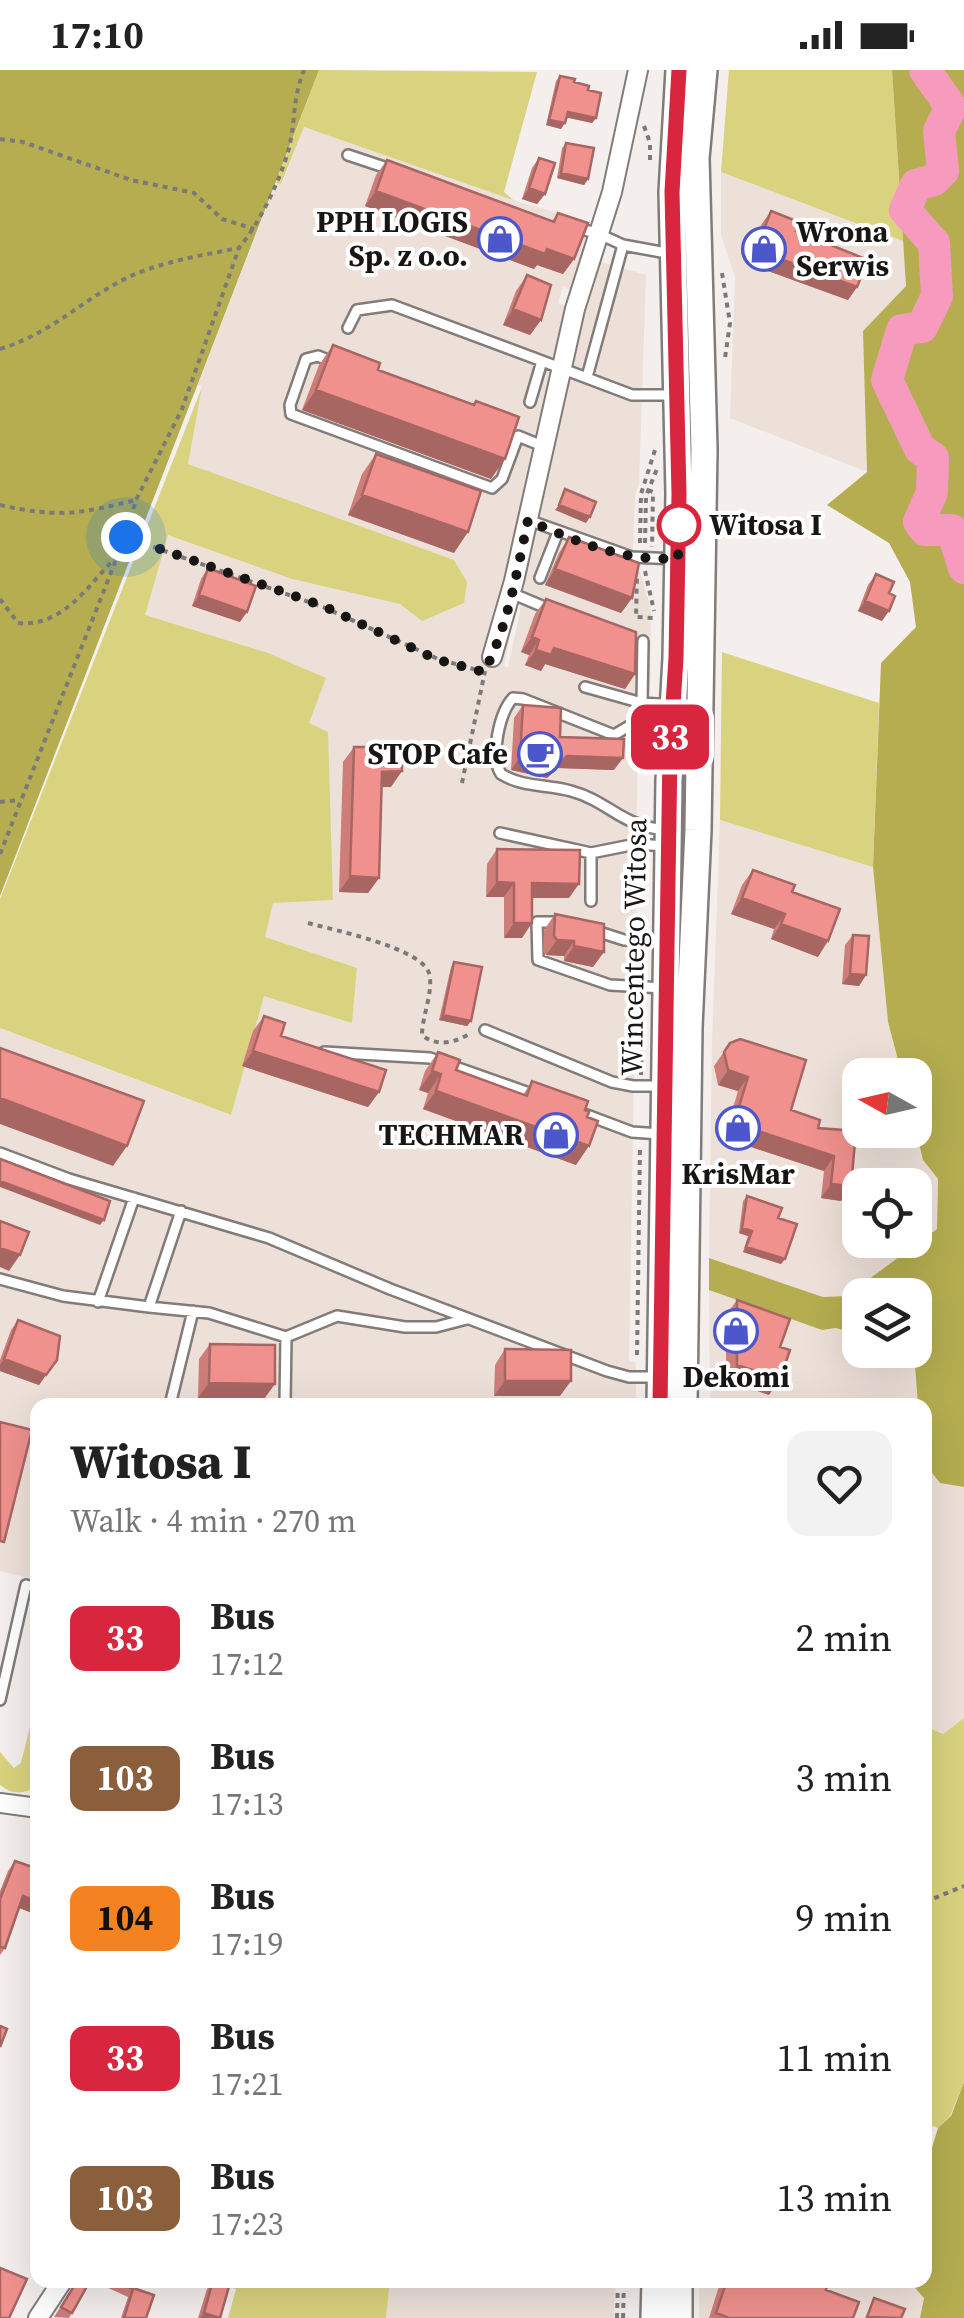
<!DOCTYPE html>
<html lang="en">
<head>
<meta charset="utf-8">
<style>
  :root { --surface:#fff; --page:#f2f2f2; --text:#222; --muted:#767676 }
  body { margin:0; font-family:"Source Serif 4",serif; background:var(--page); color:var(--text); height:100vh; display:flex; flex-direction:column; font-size:38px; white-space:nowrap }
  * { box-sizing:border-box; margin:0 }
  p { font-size:32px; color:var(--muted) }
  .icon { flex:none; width:55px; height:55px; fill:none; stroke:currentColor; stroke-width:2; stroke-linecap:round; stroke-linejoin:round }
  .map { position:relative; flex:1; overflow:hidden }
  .sheet { position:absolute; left:30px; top:1328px; width:902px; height:890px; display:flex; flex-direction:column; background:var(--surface); border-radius:20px; box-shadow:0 10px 40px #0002 }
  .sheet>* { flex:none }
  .badge { padding:0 20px; border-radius:15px; font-size:35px; line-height:65px }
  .needle { width:65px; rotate:278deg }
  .buttons { position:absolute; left:842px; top:988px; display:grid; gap:20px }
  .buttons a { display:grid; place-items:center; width:90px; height:90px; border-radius:20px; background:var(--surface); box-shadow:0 10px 40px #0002; font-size:50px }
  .you { position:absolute; width:50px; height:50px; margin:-25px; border:8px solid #fff; border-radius:50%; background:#1a73e8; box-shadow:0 0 0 15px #1a73e833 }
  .map>.badge { position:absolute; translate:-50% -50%; box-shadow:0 0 0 5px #fff }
  .round { display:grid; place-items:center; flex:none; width:105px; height:105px; border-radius:20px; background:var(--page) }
  .overview { display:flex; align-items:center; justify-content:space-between; height:170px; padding:0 40px }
  h1 { font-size:48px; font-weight:800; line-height:75px }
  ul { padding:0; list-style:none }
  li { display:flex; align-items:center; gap:30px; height:140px; padding:0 40px }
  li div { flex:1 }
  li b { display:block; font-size:38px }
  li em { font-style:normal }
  li .badge { min-width:110px; font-weight:700; text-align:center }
  .status { display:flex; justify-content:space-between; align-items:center; height:70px; padding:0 50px; background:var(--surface); direction:ltr }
  .status svg { height:28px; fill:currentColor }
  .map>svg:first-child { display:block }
  .built { fill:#ede0d9; fill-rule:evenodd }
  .green { fill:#d9d27e }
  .forest { fill:#b5ad4f }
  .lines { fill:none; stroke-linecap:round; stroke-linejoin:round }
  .river { stroke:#f79bbe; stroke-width:32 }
  .service-casing { stroke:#817c7a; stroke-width:14 }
  .minor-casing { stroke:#817c7a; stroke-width:22 }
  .secondary-casing { stroke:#817c7a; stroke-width:30 }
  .path { stroke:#7d7978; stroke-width:4; stroke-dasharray:5 5; stroke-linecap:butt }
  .service { stroke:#fff; stroke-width:9 }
  .minor { stroke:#fff; stroke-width:18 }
  .secondary { stroke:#fff; stroke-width:25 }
  .wall { fill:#ce7d79 }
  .shaded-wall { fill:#a86663 }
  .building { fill:#f0918d; stroke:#a86663; stroke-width:2.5 }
  .line-casing { stroke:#fff; stroke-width:22 }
  .line { stroke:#d7263d; stroke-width:15 }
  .walk { stroke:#181615; stroke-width:10; stroke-dasharray:0 18 }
  .stop-dot { fill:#fff; stroke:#d7263d; stroke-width:5 }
  .labels { text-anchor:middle; stroke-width:8; stroke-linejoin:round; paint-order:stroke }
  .poi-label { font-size:30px; font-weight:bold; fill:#181615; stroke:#fff; text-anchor:end }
  .stop-label { font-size:30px; font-weight:bold; fill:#181615; stroke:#fff; text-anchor:start }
  .street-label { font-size:30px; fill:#181615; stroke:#fff }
</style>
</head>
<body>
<div class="status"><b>17:10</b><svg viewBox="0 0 49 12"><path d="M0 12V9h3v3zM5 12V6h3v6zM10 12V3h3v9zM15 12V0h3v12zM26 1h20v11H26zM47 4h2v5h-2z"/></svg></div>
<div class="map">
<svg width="964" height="2248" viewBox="0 0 964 2248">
  <rect width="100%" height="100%" fill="#f4eeec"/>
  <path class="built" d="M304,57L513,130L589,152L572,220L563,217L558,233L568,237L552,294L506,515L557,364L595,190L646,205L639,414L635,425L633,479L626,477L621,491L639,499L651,539L650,618L644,645H638L635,933L629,932L628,1001L634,1002L629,1290L636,1293V1335H38L37,1510L0,1501V958L230,1045L264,925L352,953L357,898L264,868L273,833L333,829L309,653L325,608L268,583L144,545L168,464L292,509L400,534L422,550L453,490L187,394L202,318L198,314L276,113L282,114ZM519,519L524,522L508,598L504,596Z
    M721,102L903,171L906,216L863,261L867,402L730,348L735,207L721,165Z
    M720,750L873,797L888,952L902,1005H860V1060H915V1057L923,1090L938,1109L937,1159L846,1226L823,1227L709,1188L712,974ZM860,1115H915V1170H860Z
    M709,1220L822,1260L836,1258L860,1265V1280L914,1282L918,1335H710Z
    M925,1394L940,1413L964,1417V1648L943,1664L925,1656Z
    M390,2210H615L614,2248H386Z
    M699,2210H908L924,2228L920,2248H699Z"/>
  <path class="green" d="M319,0L537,2L504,122L513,130L304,57L281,114L276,113Z
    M729,0H892L903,171L721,102Z
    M202,317L188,394L454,490L467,512L464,533L422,551L400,534L292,509L168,465L145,545L268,583L326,608L309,653L328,662L333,830L273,833L265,867L357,898L352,953L264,926L231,1045L0,958V829Z
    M722,582L879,633L873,797L720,750Z
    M37,1629V1715C25,1725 12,1725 0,1715V1682L14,1698L21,1693Z
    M964,1648V2012L950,2046L938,2058L925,2053V1656L943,1664Z
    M205,2210H390L386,2248H228L236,2219Z"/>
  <path class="forest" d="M0,0H319L0,826Z
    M892,0H964V1417L940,1413L925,1394V1335H918L914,1283L908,1280H915V1225H860V1265L836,1258L822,1260L709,1220V1188L823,1227L846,1226L937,1159L938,1109L923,1090L915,1057V1005H902L888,952L873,797L881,593L916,557L910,512L889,473L827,435L867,402L863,261L906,216Z
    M964,2012V2248H920L924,2228L908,2210H925V2100L938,2058L951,2046Z"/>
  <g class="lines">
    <path class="river" d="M925,0L951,37L939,61L943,101L934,110L916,115L905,140L934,173L937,226L922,257L902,260L887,310L920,379L933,388L932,422L919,452L925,460H952L964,498"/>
    <g class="service-casing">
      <path id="service" d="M348,85L390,99
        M576,158L597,163L623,175L587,307
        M623,175L672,184
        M348,258L357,240L392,235L542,291
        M330,291L318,286L306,289L290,335L291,344L492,418L502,409L518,366L545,377
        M530,332L542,291L632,325H674
        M528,450L632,487L675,489
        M540,508L558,462
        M511,523L549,539
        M643,571L642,633L672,635
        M585,617L642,633
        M667,760C619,756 611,732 571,721C547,714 524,718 501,704C490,687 499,643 513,628L523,629L614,665L636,652H670L683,663L691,676
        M500,763L591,783L636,774L666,776
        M591,831V783
        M562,852H537L538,890L610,915L664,918
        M596,861L624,870L664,871
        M485,960L612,1012L633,1016H662
        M324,982L430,988L532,1024
        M579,1042L632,1062L660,1064
        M0,1083L69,1109L269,1168L390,1219L607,1301L629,1307H658
        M0,1209L63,1226L149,1237L181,1141
        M98,1232L134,1128
        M149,1237L209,1243L286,1267L285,1334
        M286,1267L337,1246L405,1257H436L467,1249
        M170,1335L193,1241
        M0,1630L26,1515L38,1518"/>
    </g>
    <g class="minor-casing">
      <path id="minor" d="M492,587L514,511L575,239L612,122L638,0
        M0,1733L38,1738
        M38,2248L63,2210"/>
    </g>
    <g class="secondary-casing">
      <path id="secondary" d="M660,1335L669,710L676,588L679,423L672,122L679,0
        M684,1335L689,957L698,760L704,379L696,88L704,0
        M654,2248L655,2210
        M679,2248V2210"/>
    </g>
    <path class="path" d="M644,56L650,73V95
      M0,69L23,72L131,110L194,123L222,149L254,159
      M722,203L730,253L725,288
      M0,279C55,262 83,228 131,206C164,191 204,185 239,178
      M648,420L653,422L652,477
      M0,435C58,448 79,444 136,430
      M125,467L323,537L438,589L480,601
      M640,473L641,424L655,380
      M645,473L646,426L657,399
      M645,501L654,541
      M632,502L637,504L636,547L654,548
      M0,529L18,553C63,557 87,517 116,487
      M462,713L485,601
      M0,732L20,730
      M0,784L125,467L136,430L182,339L239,178C259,154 281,109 289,78C296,49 292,30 304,0
      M308,853C334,860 421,878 429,903C434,921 422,946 422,965C437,978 456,972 471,963
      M641,1005L642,960
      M637,1285L640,1075
      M925,1832L964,1816
      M617,2248L618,2210
      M623,2248L624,2210"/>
    <use href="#service" class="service"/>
    <use href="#minor" class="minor"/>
    <use href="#secondary" class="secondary"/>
  </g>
  <path class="wall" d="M560,6L588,20L596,48L592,53L566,47L561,59L546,55L556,11Z
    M566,73L588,109L584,115L557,108L562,78Z
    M539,88L545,124L537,134L522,129L532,98Z
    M387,90L552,151L558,143L574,189L563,204L537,195L534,199L365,136L376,105Z
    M771,141L796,161L857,217L848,230L746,193L761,155Z
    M527,205L541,250L530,265L503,255L516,221Z
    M333,275L378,300L473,335L476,331L491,409L302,340L319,295Z
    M376,384L454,483L348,445L362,404Z
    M569,467L632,528L621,543L545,515L559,483Z
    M208,498L240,552L192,536L201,509Z
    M876,504L882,551L858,541L868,515Z
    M546,529L635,604L625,619L545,594L541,601L525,595L529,585L521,582L535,544Z
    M523,635L560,667L614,700L558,698L547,708L511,700L514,648Z
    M354,677L391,717H381L379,808L368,823L339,822L343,692Z
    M497,779L569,828H532L522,868H504V827H486L487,794Z
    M753,800L792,822L818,887L771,869L774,859L731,844L742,815Z
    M555,844L593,897L564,891V886L546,885L543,881L544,860Z
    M853,865L866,905L859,916L842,914L845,875Z
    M454,892L471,951L467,956L439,950L451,897Z
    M264,946L281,966L379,1022L368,1037L242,996L253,961Z
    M730,973L791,1040L818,1058L851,1116L841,1131L821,1128L824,1101L724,1068L738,1021L718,1015L714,996Z
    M438,982L456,1000L523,1025L532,1011L585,1040L587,1047L576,1095L423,1039L428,1023L419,1020L425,1001Z
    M747,1126L778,1148L785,1189L781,1194L743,1182L748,1166L739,1163L743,1131Z
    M737,1230L769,1325L726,1310V1245Z
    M18,1250L57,1290L39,1315L0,1301V1290L11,1260Z
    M210,1274L264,1329L198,1328L199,1289Z
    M505,1279L560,1326H494L495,1295Z
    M15,1791L38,1799V1835L32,1843L19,1838L5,1878L0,1885V1821L8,1801Z
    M96,2210H140L136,2219L146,2248H121L128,2227L95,2212Z
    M213,2210L220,2248H198L207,2219Z
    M721,2210H829L826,2220L853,2248H709Z
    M76,2213L86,2218L69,2248L54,2247Z"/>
  <path class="shaded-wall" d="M568,42L596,48L592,53L564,47Z
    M549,50L565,53L561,59L546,55Z
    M561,103L588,109L584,115L557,108Z
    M529,118L545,124L537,134L522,129Z
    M376,121L547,179L574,189L563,204L537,195L534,199L365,136Z
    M756,180L857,217L848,230L746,193Z
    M513,239L541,250L530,265L503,255Z
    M316,320L505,389L491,409L302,340Z
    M362,425L468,462L454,483L348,445Z
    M559,435L590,447L586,453L555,440Z
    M555,499L632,528L621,543L545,515Z
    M199,525L247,542L240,552L192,536Z
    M865,531L889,541L882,551L858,541Z
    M532,567L539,570L529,585L521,582Z
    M554,578L635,604L625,619L545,594L541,601L525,595L536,580Z
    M567,686L623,688L614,700L558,698L547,708L511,700L520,687Z
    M402,701L391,717H371L382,702Z
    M350,806L379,808L368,823L339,822Z
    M497,812L514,813L504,827H486Z
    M532,813L579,814L569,828H522Z
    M742,828L785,844L774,859L731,844Z
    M514,853H532L522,868H504Z
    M781,854L828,871L818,887L771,869Z
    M557,870L574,871L564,886L546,885Z
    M574,876L604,882L593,897L564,891Z
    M850,904L866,905L859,916L842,914Z
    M443,945L471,951L467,956L439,950Z
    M253,981L379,1022L368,1037L242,996Z
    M728,1000L748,1007L738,1021L718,1015Z
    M432,1001L441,1004L428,1023L419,1020Z
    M436,1021L589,1076L576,1095L423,1039Z
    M0,1028L127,1076L113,1096L0,1054Z
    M734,1053L834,1086L824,1101L724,1068Z
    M0,1111L104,1150L100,1155L0,1117Z
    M831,1114L851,1116L841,1131L821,1128Z
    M742,1158L752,1161L748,1166L739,1163Z
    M746,1177L785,1189L781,1194L743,1182Z
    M0,1178L20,1185L9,1201L0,1197Z
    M4,1289L46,1305L39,1315L0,1301V1295Z
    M737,1295L780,1309L769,1325L726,1310Z
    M505,1311H571L560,1326H494Z
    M209,1313L275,1314L264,1329L198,1328Z
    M23,1826L38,1832V1835L32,1843L15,1836Z
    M204,2243L220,2248H200Z"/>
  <path class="building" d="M560,6L575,9L574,12L589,16L588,20L601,23L596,48L568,42L565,53L549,50Z
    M566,73L594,78L588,109L561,103Z
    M539,88L555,93L545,124L529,118Z
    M387,90L554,152L558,143L588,153L574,189L547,179L545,184L376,121Z
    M771,141L799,152L796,161L868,190L857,217L756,180Z
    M527,205L551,215L541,250L513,239Z
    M333,275L380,293L378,300L474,335L476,331L519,347L505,389L316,320Z
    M376,384L481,421L468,462L362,425Z
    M565,419L596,432L590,447L559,435Z
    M569,467L639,493L632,528L555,499Z
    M208,498L256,516L247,542L199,525Z
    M876,504L894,512L889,523L895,526L889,541L865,531Z
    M546,529L636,562L635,604L554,578L551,585L536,580L539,570L532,567Z
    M523,635L561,638L560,667L624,669L623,688L567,686L556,696L520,687Z
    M354,677H402V701L382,702L379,808L350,806Z
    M497,779L580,780L579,814L532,813V853H514V813L497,812Z
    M753,800L795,815L792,822L840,839L828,871L781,854L785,844L742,828Z
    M555,844L604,854V882L574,876V871L557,870L554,866Z
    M853,865L869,866L866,905L850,904Z
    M454,892L482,897L471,951L443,945Z
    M264,946L285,953L281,966L386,1000L379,1022L253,981Z
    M740,969L806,990L791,1040L820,1050L818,1058L856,1061L851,1116L831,1114L834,1086L734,1053L748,1007L728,1000L724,982L730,973Z
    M0,978L144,1031L127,1076L0,1028Z
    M438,982L460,990L456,1000L527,1026L532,1011L588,1031L585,1040L589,1042L587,1047L598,1051L589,1076L436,1021L441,1004L432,1001Z
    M0,1089L110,1131L104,1150L0,1111Z
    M747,1126L782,1138L778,1148L797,1154L785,1189L746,1177L752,1161L742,1158Z
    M0,1151L29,1162L20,1185L0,1178Z
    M737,1230L790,1249L780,1277L790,1280L780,1309L737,1295Z
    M18,1250L60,1266L57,1290L46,1305L4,1289Z
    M210,1274L275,1275V1314L209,1313Z
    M505,1279L571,1280V1311H505Z
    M0,1352L32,1360L4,1472L0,1471Z
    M925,1381L931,1383L925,1401Z
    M15,1791L38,1799V1832L23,1826L5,1878L0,1877V1829Z
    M0,1956L7,1959L0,1977Z
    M0,2198L27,2209L9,2248H0Z
    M113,2210H140L136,2219L154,2225L146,2248H124L133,2219Z
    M213,2210L230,2213L220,2248L204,2243Z
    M727,2210H829L826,2220L859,2232L853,2248H729L716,2243Z
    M76,2213L86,2218L72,2243L61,2237Z
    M874,2228L905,2239L901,2248L867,2247Z"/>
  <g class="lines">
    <g class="line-casing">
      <path id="line" d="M660,1335L670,681L676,588L679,424L672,122L679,0"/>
    </g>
    <use href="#line" class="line"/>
    <path class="walk" d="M126,467L323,536L438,590L484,602C508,557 517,501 528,450C574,471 627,493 678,488L679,455"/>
  </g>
  <defs>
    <g id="shop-ring" transform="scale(2.25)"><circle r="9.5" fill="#fff" stroke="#4d57cc" stroke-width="1.5"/><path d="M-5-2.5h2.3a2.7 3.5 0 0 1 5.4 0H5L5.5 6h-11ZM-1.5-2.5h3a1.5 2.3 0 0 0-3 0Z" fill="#4d57cc"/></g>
    <g id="cafe-ring" transform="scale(2.25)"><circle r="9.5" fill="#fff" stroke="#4d57cc" stroke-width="1.5"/><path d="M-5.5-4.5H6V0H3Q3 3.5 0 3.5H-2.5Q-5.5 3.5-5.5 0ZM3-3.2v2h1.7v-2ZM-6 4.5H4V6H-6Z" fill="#4d57cc"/></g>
  </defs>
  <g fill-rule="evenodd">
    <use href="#shop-ring" x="500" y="169"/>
    <use href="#shop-ring" x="764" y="179"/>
    <use href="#cafe-ring" x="540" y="684"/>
    <use href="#shop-ring" x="738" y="1058"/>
    <use href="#shop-ring" x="556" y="1065"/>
    <use href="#shop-ring" x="736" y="1261"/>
  </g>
  <circle class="stop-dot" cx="679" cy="455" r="20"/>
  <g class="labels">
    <g class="poi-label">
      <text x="468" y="162">PPH LOGIS<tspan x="468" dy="34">Sp. z o.o.</tspan></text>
      <text x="796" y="172" text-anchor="start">Wrona<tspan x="796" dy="34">Serwis</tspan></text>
      <text x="508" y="694">STOP Cafe</text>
      <text x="524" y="1075">TECHMAR</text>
      <text x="738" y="1114" text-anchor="middle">KrisMar</text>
      <text x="736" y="1317" text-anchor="middle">Dekomi</text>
    </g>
    <g class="stop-label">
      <text x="709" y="465">Witosa I</text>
    </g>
    <g class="street-label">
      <text transform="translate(634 877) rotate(-89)" y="10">Wincentego Witosa</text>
    </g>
  </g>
</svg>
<div class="buttons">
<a><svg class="needle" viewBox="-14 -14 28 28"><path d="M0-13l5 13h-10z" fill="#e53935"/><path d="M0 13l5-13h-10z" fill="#767676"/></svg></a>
<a><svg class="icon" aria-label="locate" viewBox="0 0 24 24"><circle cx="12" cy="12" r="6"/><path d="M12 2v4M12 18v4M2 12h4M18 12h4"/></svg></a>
<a><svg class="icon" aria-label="layers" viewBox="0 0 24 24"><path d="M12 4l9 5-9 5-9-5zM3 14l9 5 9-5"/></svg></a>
</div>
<div class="you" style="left:126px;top:467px"></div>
<b class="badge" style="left:670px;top:667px;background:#d7263d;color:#fff">33</b>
<section class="sheet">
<div class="overview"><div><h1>Witosa I</h1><p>Walk · 4 min · 270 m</p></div><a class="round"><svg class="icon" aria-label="heart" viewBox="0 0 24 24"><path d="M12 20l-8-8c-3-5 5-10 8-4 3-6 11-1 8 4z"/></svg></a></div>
<ul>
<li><span class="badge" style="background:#d7263d;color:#fff">33</span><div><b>Bus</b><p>17:12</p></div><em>2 min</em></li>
<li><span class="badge" style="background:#8b5e3c;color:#fff">103</span><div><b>Bus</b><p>17:13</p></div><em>3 min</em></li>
<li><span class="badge" style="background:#f58220;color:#111">104</span><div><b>Bus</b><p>17:19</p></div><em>9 min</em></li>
<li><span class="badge" style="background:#d7263d;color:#fff">33</span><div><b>Bus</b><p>17:21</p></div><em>11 min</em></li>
<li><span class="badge" style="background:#8b5e3c;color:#fff">103</span><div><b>Bus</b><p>17:23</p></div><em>13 min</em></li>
</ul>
</section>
</div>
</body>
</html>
